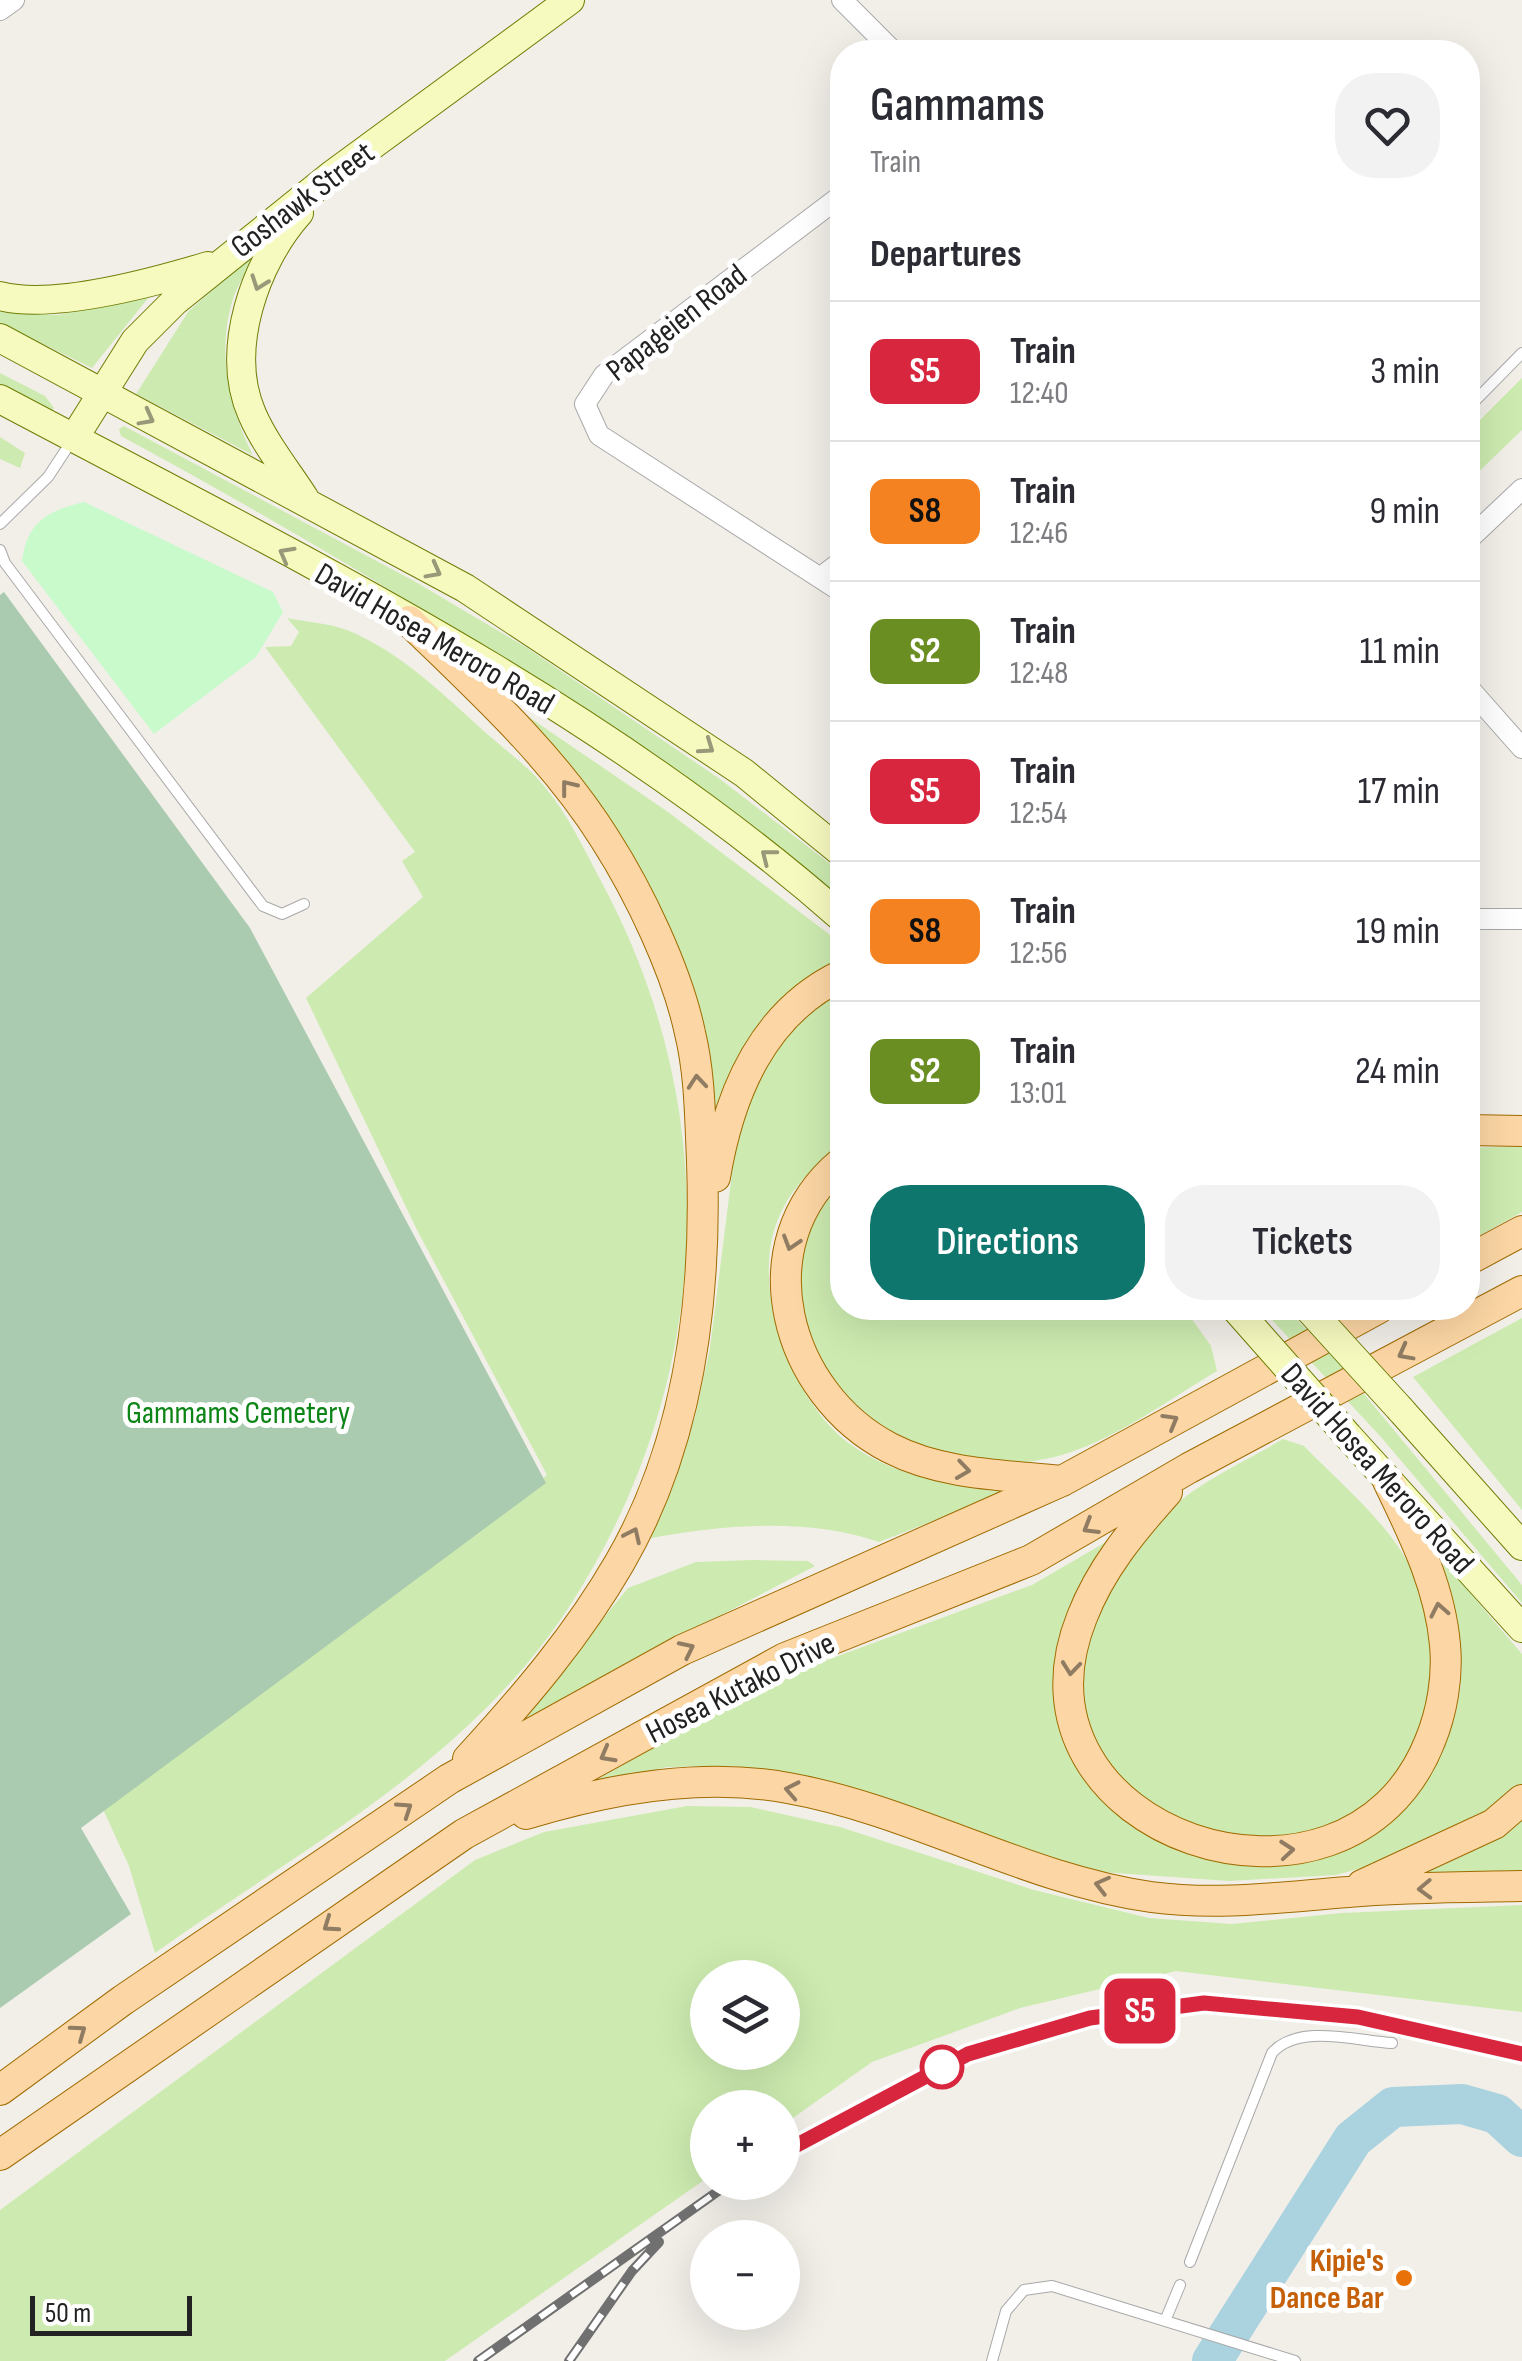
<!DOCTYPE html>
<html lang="en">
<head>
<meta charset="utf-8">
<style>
  :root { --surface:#fff; --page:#f2f2f3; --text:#2b2b33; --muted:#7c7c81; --line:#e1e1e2; --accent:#0f766e }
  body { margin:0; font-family:"Sofia Sans Condensed",sans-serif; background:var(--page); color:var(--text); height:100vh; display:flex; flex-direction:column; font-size:38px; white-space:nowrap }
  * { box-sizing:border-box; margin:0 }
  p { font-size:32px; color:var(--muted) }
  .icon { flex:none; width:55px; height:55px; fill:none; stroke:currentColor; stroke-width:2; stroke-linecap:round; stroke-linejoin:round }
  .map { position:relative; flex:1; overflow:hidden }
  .sheet { position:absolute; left:830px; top:40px; width:650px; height:1280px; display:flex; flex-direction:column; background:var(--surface); border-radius:40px; box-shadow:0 10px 40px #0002 }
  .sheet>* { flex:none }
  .badge { padding:0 20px; border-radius:15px; font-size:35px; line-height:65px }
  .tools { position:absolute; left:690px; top:1960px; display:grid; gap:20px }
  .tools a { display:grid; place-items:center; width:110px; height:110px; border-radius:50%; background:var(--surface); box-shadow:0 10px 40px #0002; font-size:50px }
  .scale { position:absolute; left:30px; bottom:25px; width:162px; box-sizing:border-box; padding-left:10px; border:5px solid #222; border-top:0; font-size:28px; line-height:35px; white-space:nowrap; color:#222; -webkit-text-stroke:8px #fff; paint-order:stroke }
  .map>.badge { position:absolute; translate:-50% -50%; box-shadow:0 0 0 5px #fff }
  h2 { padding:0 40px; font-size:38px; line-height:90px }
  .round { display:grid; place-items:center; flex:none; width:105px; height:105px; border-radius:40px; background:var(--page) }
  .overview { display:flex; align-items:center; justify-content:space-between; height:170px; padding:0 40px }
  h1 { font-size:48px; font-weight:600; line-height:75px }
  .button { display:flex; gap:20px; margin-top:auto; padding:20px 40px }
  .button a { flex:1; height:115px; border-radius:40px; background:var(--accent); color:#fff; font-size:40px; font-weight:600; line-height:115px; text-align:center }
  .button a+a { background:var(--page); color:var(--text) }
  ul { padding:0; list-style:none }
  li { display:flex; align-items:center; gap:30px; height:140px; padding:0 40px; border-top:2px solid var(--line) }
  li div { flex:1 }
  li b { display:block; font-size:38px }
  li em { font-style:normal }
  li .badge { min-width:110px; font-weight:700; text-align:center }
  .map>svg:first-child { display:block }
  .grass { fill:#cdebb0; fill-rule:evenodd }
  .cemetery { fill:#aacbaf }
  .park { fill:#c8facc }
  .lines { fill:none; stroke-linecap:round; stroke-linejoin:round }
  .river { stroke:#aad3df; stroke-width:40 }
  .lane-casing { stroke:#a9a9a9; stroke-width:12 }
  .street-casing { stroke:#a9a9a9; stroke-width:22 }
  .secondary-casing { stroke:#707d05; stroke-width:30 }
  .primary-casing { stroke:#a06b00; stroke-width:32 }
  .lane { stroke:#fff; stroke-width:10 }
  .street { stroke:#fff; stroke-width:20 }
  .secondary { stroke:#f7fabf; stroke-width:28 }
  .primary { stroke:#fcd6a4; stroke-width:30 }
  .rail-casing { stroke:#707070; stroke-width:10 }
  .rail { stroke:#fff; stroke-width:6; stroke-dasharray:19; stroke-linecap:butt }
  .secondary-bridge-casing { stroke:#707d05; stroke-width:30; stroke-linecap:butt }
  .secondary-bridge { stroke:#f7fabf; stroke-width:28 }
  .oneway { stroke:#979978 }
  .oneway2 { stroke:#8f7c63 }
  .line-casing { stroke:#fff; stroke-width:22 }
  .line { stroke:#d7263d; stroke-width:15 }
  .stop-dot { fill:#fff; stroke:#d7263d; stroke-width:5 }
  .food-dot { fill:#e8710a; stroke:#fff; stroke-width:4 }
  .labels { text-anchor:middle; stroke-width:10; stroke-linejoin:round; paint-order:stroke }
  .street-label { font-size:32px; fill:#222; stroke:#fff }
  .park-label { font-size:32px; fill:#0c8416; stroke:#fff }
  .food-label { font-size:32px; font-weight:bold; fill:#c56008; stroke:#fff; text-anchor:end }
</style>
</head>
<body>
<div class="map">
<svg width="1522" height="2361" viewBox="0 0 1522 2361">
  <rect width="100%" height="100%" fill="#f2efe9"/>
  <path class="grass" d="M252,254C251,266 239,282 234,296C216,349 228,406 253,455L136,394L188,312Z
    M153,292L92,368L0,323V312L59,315Z
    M0,373L45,396L54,408L51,412L0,386Z
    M1522,378V430L1468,482V432Z
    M124,426L414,581L524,646L720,779L842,873V899C617,724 372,572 121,436L119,429Z
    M0,437L25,453L20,468L0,459Z
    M287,618C306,622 329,623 347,630C401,652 444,695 486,733C505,750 528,766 544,786C568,814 585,851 602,883C728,1117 712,1389 567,1610C466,1763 301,1849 155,1953L129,1866L101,1805L547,1475L417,1230L306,998L423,897L402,861L415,852L265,647L291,646L299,632Z
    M523,713L668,812L842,944V957L802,985L712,1130L682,972Z
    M842,985V1142C817,1163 792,1186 779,1217C748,1286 792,1402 850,1444C898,1479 954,1485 1010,1491L879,1542C807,1517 721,1525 647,1539L695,1417L710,1348L739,1118L774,1043Z
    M1522,1146V1212L1468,1242V1148Z
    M842,1175V1308H1184L1211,1346L1217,1371C1161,1404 1100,1452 1034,1461C942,1473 823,1420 801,1322C799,1310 801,1295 801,1284C801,1257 801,1234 813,1210C820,1197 833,1186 842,1175Z
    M1261,1308H1286L1336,1360L1522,1585V1603L1380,1436Z
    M1522,1318V1510L1413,1377Z
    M1283,1439L1304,1446C1370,1513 1431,1556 1433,1657C1434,1684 1435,1705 1424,1730C1408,1766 1389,1795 1356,1819C1333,1835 1274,1840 1247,1837C1053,1811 1042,1641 1163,1516C1197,1482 1243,1463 1283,1439Z
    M1111,1539L1059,1688L1128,1818C1162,1824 1308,1858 1331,1852C1414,1833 1471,1729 1460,1648C1456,1616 1443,1583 1435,1552L1522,1654V1787L1497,1806L1389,1861L1336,1875L1229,1881L1087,1871L792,1774L733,1766L667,1767L588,1785L719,1710L827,1660L1032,1585Z
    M752,1560L808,1561L815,1566L518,1722L628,1588L696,1562Z
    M687,1806L751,1807L840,1827L1034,1890L1149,1918L1232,1924L1342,1913L1522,1905V2012L1176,1971L1020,2008L872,2062L783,2125L782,2108H708L707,2178L445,2361H0V2210L475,1860L544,1832ZM708,1978H782V2052H708Z
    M1522,1818V1871L1411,1878L1467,1854Z"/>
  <path class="cemetery" d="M4,592L250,928L546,1483L81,1828L131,1914L0,2008V595Z"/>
  <path class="park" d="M84,502L273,592L283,612L256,657L154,734L22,561C27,522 47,511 84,502Z"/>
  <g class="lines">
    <path class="river" d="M1212,2361L1353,2139L1393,2107L1462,2104L1497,2114L1522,2137"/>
    <g class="lane-casing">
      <path id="lane" d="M1468,408L1522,353
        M0,524L48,477L73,439
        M0,550L5,563L263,906L282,914L304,904
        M1190,2262L1272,2053C1298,2023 1357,2041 1392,2043
        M1165,2321L1180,2285
        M992,2361L1006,2311L1024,2290L1052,2286L1295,2361"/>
    </g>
    <g class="street-casing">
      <path id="street" d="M842,0L894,52
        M0,10L14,0
        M842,195L604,375L585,404L599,435L842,592
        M1468,540L1522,489
        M821,577L842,561
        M1468,687L1522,748
        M1468,919H1522"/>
    </g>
    <g class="secondary-casing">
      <path id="secondary" d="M299,213C255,262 224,350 252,414C265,444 287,471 305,499
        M0,296C54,310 155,282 208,266
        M0,338L465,588L744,773L842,853
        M0,399C290,553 595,700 842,918
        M74,438L135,341L175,301L333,174L570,0
        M1400,1409L1522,1546
        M1348,1436L1522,1628"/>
    </g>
    <g class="primary-casing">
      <path id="primary" d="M409,621C479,689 553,756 605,839C639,892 677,971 690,1033C700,1074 700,1118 702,1161C707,1298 690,1441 620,1562C578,1635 524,1698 468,1759
        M1468,1130L1522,1131
        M842,1162C743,1244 785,1394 890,1448C942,1475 1005,1475 1062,1481
        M715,1177C729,1094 762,1013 842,975
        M1468,1260L1522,1231
        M1167,1492C1133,1530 1101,1568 1082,1617C995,1834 1347,1951 1430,1741C1442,1712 1448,1677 1445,1645C1440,1586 1413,1533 1388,1481
        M526,1814C608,1789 702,1772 788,1788C912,1810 1025,1879 1151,1897C1219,1906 1281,1897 1348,1892C1405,1887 1464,1887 1522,1886
        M1362,1885L1494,1824L1522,1800
        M0,2090L123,2000L449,1779L682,1650L1062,1481L1379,1308
        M0,2155L464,1834L785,1658L1031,1560L1189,1468L1522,1291"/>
    </g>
    <use href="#lane" class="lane"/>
    <use href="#street" class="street"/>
    <use href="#secondary" class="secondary"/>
    <use href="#primary" class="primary"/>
    <g class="rail-casing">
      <path id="rail" d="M782,2153L968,2054L1090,2018L1204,2003L1358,2017L1522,2054
        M478,2361L731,2182
        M569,2361L632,2271L659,2242"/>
    </g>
    <use href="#rail" class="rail"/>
    <g class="secondary-bridge-casing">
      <path id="secondary-bridge" d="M1235,1308L1348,1436
        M1308,1308L1400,1409"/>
    </g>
    <use href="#secondary-bridge" class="secondary-bridge"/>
  </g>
  <defs><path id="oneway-chevron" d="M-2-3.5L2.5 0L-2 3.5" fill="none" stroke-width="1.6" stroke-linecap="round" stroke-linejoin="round" transform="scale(2.5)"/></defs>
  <g class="oneway">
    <use href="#oneway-chevron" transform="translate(259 283) rotate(110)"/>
    <use href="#oneway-chevron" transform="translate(147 418) rotate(28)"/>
    <use href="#oneway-chevron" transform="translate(286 554) rotate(-151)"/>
    <use href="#oneway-chevron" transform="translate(434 571) rotate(28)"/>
    <use href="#oneway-chevron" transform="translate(707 747) rotate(35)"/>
    <use href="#oneway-chevron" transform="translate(768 856) rotate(-142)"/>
  </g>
  <g class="oneway2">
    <use href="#oneway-chevron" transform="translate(568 787) rotate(-128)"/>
    <use href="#oneway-chevron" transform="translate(697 1082) rotate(-95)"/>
    <use href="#oneway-chevron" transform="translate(791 1243) rotate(107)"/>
    <use href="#oneway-chevron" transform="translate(1405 1353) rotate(152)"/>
    <use href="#oneway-chevron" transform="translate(1171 1421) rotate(-30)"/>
    <use href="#oneway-chevron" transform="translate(963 1470) rotate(8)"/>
    <use href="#oneway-chevron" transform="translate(1090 1527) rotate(149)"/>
    <use href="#oneway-chevron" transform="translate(633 1535) rotate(-65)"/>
    <use href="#oneway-chevron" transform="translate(1439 1610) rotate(-101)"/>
    <use href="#oneway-chevron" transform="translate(687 1649) rotate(-26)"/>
    <use href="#oneway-chevron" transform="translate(1071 1668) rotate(96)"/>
    <use href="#oneway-chevron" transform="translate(607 1755) rotate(151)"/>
    <use href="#oneway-chevron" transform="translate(792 1790) rotate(-169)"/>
    <use href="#oneway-chevron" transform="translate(405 1809) rotate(-34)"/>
    <use href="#oneway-chevron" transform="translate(1287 1850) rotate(-5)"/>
    <use href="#oneway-chevron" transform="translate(1102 1885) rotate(-166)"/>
    <use href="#oneway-chevron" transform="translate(1425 1889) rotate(178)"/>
    <use href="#oneway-chevron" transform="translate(330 1925) rotate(145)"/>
    <use href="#oneway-chevron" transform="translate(79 2032) rotate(-36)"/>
  </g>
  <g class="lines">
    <g class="line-casing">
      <path id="line" d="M782,2153L968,2054L1090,2018L1204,2003L1358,2017L1522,2054"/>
    </g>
    <use href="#line" class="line"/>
  </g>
  <circle class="stop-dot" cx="942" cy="2067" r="20"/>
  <circle class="food-dot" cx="1404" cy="2278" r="10"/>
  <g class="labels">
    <g class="street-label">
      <text transform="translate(302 199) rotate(-37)" y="11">Goshawk Street</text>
      <text transform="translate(676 322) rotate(-38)" y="11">Papageien Road</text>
      <text transform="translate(435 638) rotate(30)" y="11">David Hosea Meroro Road</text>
      <text transform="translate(1378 1468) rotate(48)" y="11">David Hosea Meroro Road</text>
      <text transform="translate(740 1687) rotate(-27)" y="11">Hosea Kutako Drive</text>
    </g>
    <g class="park-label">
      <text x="238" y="1423">Gammams Cemetery</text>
    </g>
    <g class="food-label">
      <text x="1384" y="2271">Kipie's<tspan x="1384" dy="37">Dance Bar</tspan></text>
    </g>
  </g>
</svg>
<div class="tools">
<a><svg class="icon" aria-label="layers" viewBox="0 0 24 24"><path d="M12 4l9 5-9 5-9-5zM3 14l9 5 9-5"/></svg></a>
<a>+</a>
<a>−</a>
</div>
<div class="scale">50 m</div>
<b class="badge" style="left:1140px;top:2011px;background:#d7263d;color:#fff">S5</b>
<section class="sheet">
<div class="overview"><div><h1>Gammams</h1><p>Train</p></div><a class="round"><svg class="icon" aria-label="heart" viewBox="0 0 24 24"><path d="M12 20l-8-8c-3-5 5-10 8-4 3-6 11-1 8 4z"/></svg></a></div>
<h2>Departures</h2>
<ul>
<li><span class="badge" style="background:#d7263d;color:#fff">S5</span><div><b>Train</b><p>12:40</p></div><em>3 min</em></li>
<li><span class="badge" style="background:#f58220;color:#111">S8</span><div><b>Train</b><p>12:46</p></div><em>9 min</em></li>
<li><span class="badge" style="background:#6b8e23;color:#fff">S2</span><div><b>Train</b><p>12:48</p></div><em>11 min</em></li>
<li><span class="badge" style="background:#d7263d;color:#fff">S5</span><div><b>Train</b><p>12:54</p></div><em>17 min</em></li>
<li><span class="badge" style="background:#f58220;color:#111">S8</span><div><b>Train</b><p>12:56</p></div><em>19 min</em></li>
<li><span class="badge" style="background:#6b8e23;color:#fff">S2</span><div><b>Train</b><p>13:01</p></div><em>24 min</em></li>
</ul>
<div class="button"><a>Directions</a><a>Tickets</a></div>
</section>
</div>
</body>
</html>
